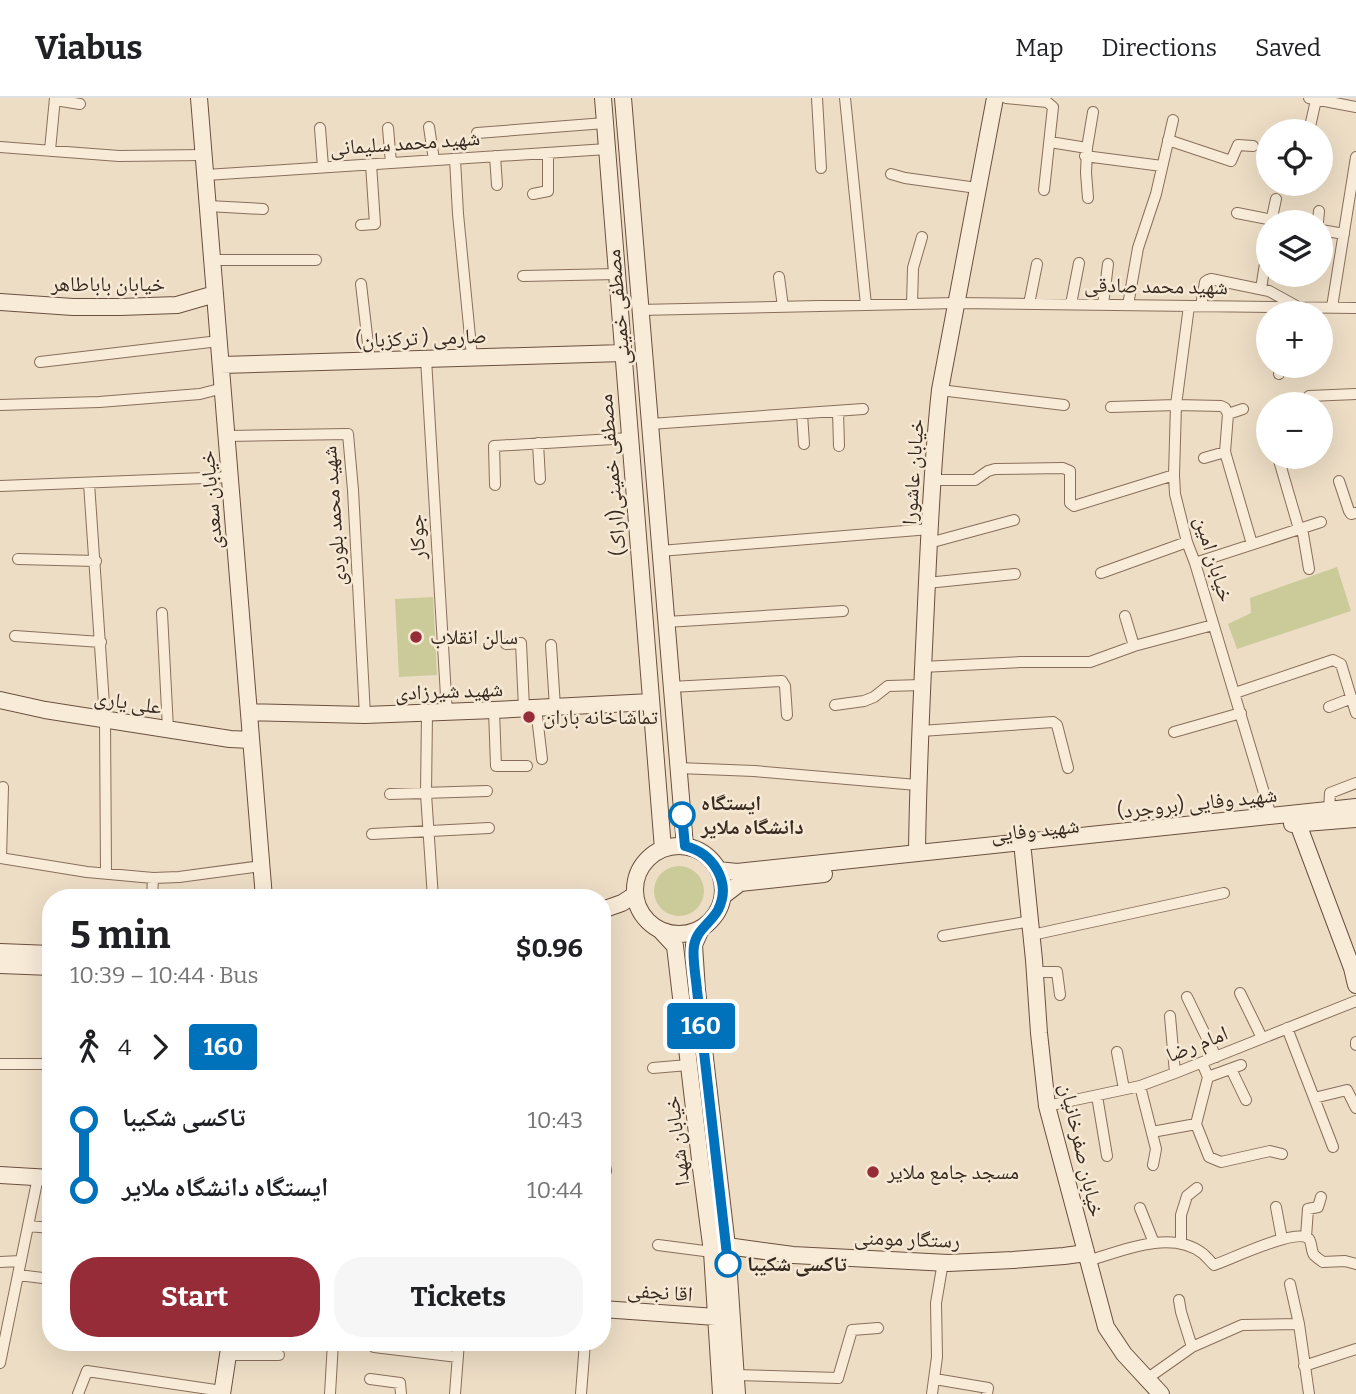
<!DOCTYPE html>
<html lang="en">
<head>
<meta charset="utf-8">
<style>
  :root { --surface:#fff; --page:#f6f6f6; --text:#202124; --muted:#757577; --line:#e0e0e0; --accent:#962c37 }
  body { margin:0; font-family:Bitter,"Noto Naskh Arabic",serif; background:var(--page); color:var(--text); height:100vh; display:flex; flex-direction:column; font-size:26px; white-space:nowrap }
  * { box-sizing:border-box; margin:0 }
  p { font-size:23px; color:var(--muted) }
  .icon { flex:none; width:38px; height:38px; fill:none; stroke:currentColor; stroke-width:2; stroke-linecap:round; stroke-linejoin:round }
  .map { position:relative; flex:1; overflow:hidden }
  .details { position:absolute; left:42px; top:791px; width:569px; height:462px; display:flex; flex-direction:column; background:var(--surface); border-radius:28px; box-shadow:0 7px 28px #0002 }
  .details>* { flex:none }
  .badge { padding:0 14px; border-radius:5px; font-size:24px; line-height:46px }
  .fabs { position:absolute; left:1256px; top:21px; display:grid; gap:14px }
  .fabs a { display:grid; place-items:center; width:77px; height:77px; border-radius:50%; background:var(--surface); box-shadow:0 7px 28px #0002; font-size:35px }
  .map>.badge { position:absolute; translate:-50% -50%; box-shadow:0 0 0 4px #fff }
  .legs { display:flex; align-items:center; gap:10px; height:77px; padding:0 28px; font-size:23px }
  .legs p { margin-inline-start:auto }
  .overview { display:flex; align-items:center; justify-content:space-between; height:119px; padding:0 28px }
  h1 { font-size:38px; font-weight:700; line-height:52px }
  .action { display:flex; gap:14px; margin-top:auto; padding:14px 28px }
  .action a { flex:1; height:80px; border-radius:28px; background:var(--accent); color:#fff; font-size:28px; font-weight:700; line-height:80px; text-align:center }
  .action a+a { background:var(--page); color:var(--text) }
  ul { padding:0 28px; list-style:none }
  li { display:flex; align-items:center; gap:24px; height:70px; font-size:26px }
  li i { display:grid; place-items:center; width:10px; height:100%; margin:0 9px; background:currentColor }
  li i::after { content:''; width:18px; height:18px; margin:-9px; border:5px solid; border-radius:50%; background:var(--surface) }
  li p { margin-inline-start:auto }
  li:first-child i { background:linear-gradient(#0000 50%,currentColor 0) }
  li:last-child i { background:linear-gradient(currentColor 50%,#0000 0) }
  header { display:flex; align-items:center; gap:42px; box-sizing:border-box; height:98px; padding:0 35px; background:var(--surface); border-bottom:2px solid var(--line) }
  header strong { font-size:33px }
  nav { display:flex; gap:38px; margin-inline-start:auto; font-size:24px }
  .map>svg:first-child { display:block }
  .green { fill:#cacb99 }
  .lines { fill:none; stroke-linecap:round; stroke-linejoin:round }
  .street-casing { stroke:#886f5b; stroke-width:12 }
  .secondary-casing { stroke:#6a503e; stroke-width:18 }
  .street { stroke:#f8ebd8; stroke-width:10 }
  .secondary { stroke:#f8ebd8; stroke-width:16 }
  .line-1-casing { stroke:#fff; stroke-width:16 }
  .line-1 { stroke:#0072bc; stroke-width:10 }
  .poi-dot { fill:#962c37; stroke:#f5e8d4; stroke-width:2.5 }
  .stop-1-dot { fill:#fff; stroke:#0072bc; stroke-width:3.5 }
  .labels { text-anchor:middle; stroke-width:5; stroke-linejoin:round; paint-order:stroke }
  .street-label { font-size:21px; fill:#38291f; stroke:#f5e8d4 }
  .poi-label { font-size:21px; fill:#38291f; stroke:#f5e8d4; text-anchor:start }
  .stop-label { font-size:21px; font-weight:bold; fill:#38291f; stroke:#f5e8d4; text-anchor:start }
</style>
</head>
<body>
<header>
<strong>Viabus</strong>
<nav><a>Map</a><a>Directions</a><a>Saved</a></nav>
</header>
<div class="map">
<svg width="1356" height="1296" viewBox="0 0 1356 1296">
  <rect width="100%" height="100%" fill="#edddc5"/>
  <path class="green" d="M1337,469L1351,513L1237,551L1228,526L1251,515L1250,500Z
    M433,499L437,577L399,579L395,501Z
    M654 793a25 25 0 1 1 50 0a25 25 0 1 1-50 0Z"/>
  <g class="lines">
    <g class="street-casing">
      <path id="street" d="M817,0L821,70
        M845,0L866,207
        M1006,0L1047,4L1053,9L1044,92
        M1309,0L1356,9
        M55,2L80,6
        M429,29L434,62
        M320,30L323,69
        M388,30L391,65
        M1309,33L1316,2
        M477,35L605,25
        M1168,42L1231,63L1238,47L1253,48
        M1050,44L1087,50L1086,75L1088,100
        M0,49L119,58L204,57
        M1087,50L1093,14
        M50,52L55,0
        M495,58L497,87
        M1085,58L1162,68
        M455,61L458,116L472,259
        M891,76L905,80L977,90
        M206,77L607,51
        M533,96L548,93V55
        M208,108L263,111
        M1237,115L1283,124
        M1271,124L1276,101
        M1318,124L1319,113
        M361,127L375,126L371,66
        M1321,132L1344,136
        M213,162H316
        M523,178L617,176
        M779,179L783,209
        M361,186L370,263
        M1261,191L1269,140
        M912,206L913,170L922,139
        M1029,206L1037,166
        M1071,206L1079,165
        M1103,207L1108,166
        M1128,207L1138,150L1156,96L1173,22
        M1189,208L1176,307L1174,377L1175,396L1187,444L1195,465L1271,718
        M1201,208L1205,184L1208,182L1211,181L1269,193L1298,209
        M1332,209L1356,59
        M639,212L957,205L1356,210
        M426,261L447,615
        M40,264L219,243
        M1279,276L1282,268
        M940,292L1064,307
        M1309,298L1356,296
        M0,307L99,304L200,296L223,290
        M1111,309L1176,307L1221,308L1225,310L1228,316L1225,354L1252,446
        M838,313L839,348
        M802,316L804,346
        M1228,316L1243,311
        M650,326L863,311
        M227,338L348,336L353,392L365,617
        M538,345L540,381
        M1278,359L1299,431
        M1204,360L1225,354
        M933,382H975L988,373L995,371L1063,370L1070,373V405L1074,408L1174,377
        M1339,383L1349,413L1351,416L1356,415
        M89,385L105,621L106,775
        M495,387L494,348L630,340
        M0,388L230,379
        M1302,430L1309,471
        M929,445L1014,422
        M660,453L930,431
        M18,461L96,463
        M1195,465L1321,424
        M1101,475L1187,444
        M927,485L1015,476
        M162,515L168,631
        M1125,518L1134,548
        M666,524L843,513
        M15,538L101,544
        M506,546L521,545L524,610
        M551,547L555,609
        M922,569L1021,564H1090L1134,548L1213,527
        M671,589L782,583L785,588L787,617
        M1235,595L1333,562L1341,566L1356,615
        M835,607L864,603L874,599L888,588L922,587
        M1329,609L1352,600
        M536,610L542,661
        M494,612L496,668H527
        M427,615L426,696L433,800
        M921,633L1053,624L1057,627L1068,670
        M1174,634L1241,615
        M678,670L754,673L917,687
        M390,696L487,693
        M1329,712L1330,695L1356,685
        M372,736L489,730
        M0,760L87,774L153,780L179,779L261,768
        M1,760L3,689
        M152,800L153,780
        M1032,837L1224,795
        M943,838L1031,823
        M1035,874H1057L1060,897
        M1240,895L1262,940
        M1187,899L1216,959
        M1170,918L1175,975
        M1287,930L1333,1049
        M1356,944V947
        M1117,954L1124,991
        M1202,965L1208,979L1196,1026L1209,1059L1221,1064L1270,1053L1282,1056
        M0,966H51
        M653,970L688,967
        M1231,971L1246,1002
        M1208,979L1241,967
        M1140,988L1156,1051L1153,1067
        M1097,998L1107,1058
        M1314,1000L1347,992L1356,1010
        M1047,1008L1140,988L1175,975L1356,903
        M1152,1034L1196,1026
        M602,1049L606,1073
        M1276,1109L1282,1141
        M1140,1110L1154,1145
        M28,1128L51,1130
        M1306,1139L1308,1111L1318,1109L1321,1099
        M1181,1146V1117L1187,1098L1197,1090
        M658,1147L712,1154
        M1088,1163C1121,1153 1171,1131 1202,1155C1206,1158 1210,1163 1214,1167C1230,1162 1296,1129 1309,1141C1312,1145 1311,1153 1314,1157C1317,1160 1320,1162 1323,1164L1345,1163L1356,1166
        M0,1164L21,1163
        M18,1177L51,1181
        M1290,1186L1299,1226L1309,1296
        M1179,1202L1181,1214L1192,1249
        M374,1249L458,1259
        M228,1257H279
        M0,1265L38,1079
        M1304,1268L1356,1251
        M735,1277L838,1280L852,1232L878,1230
        M1148,1280L1192,1249L1242,1227L1299,1226
        M370,1281L400,1285L401,1296
        M935,1281L988,1290L987,1296
        M78,1296L87,1273L222,1293
        M330,1296L333,1244
        M455,1296L459,1244
        M581,1296L585,1244
        M932,1296L937,1259L936,1205L943,1164"/>
    </g>
    <g class="secondary-casing">
      <path id="secondary" d="M199,0L264,800
        M603,0L663,751
        M623,0L685,748
        M0,204L73,209H120L177,207L215,196
        M221,267L623,255
        M0,602L45,612L230,641L251,642
        M249,614L365,617L494,612L651,604
        M1292,726L1356,721
        M1298,726L1352,870L1356,887
        M635 792a44 44 0 1 1 88 0a44 44 0 1 1-88 0Z
        M1023,754L1034,862L1039,935L1047,1008L1106,1229L1124,1256L1161,1296
        M917,755C918,664 923,574 927,484C930,420 933,356 940,292L995,0
        M718,772L737,774L1356,709
        M723,798L740,785L824,776
        M602,812L622,805L633,798
        M701,831L694,847L697,892L727,1148L737,1296
        M661,833L675,848L701,1070L712,1154L721,1296
        M0,854L51,856
        M0,867L51,869
        M0,1077L51,1080
        M727,1148L793,1157L948,1165L1013,1162L1064,1158L1086,1155
        M602,1211L716,1219
        M222,1296L230,1244"/>
    </g>
    <use href="#street" class="street"/>
    <use href="#secondary" class="secondary"/>
  </g>
  <g class="lines">
    <g class="line-1-casing">
      <path id="line-1" d="M682,717L685,748C713,755 732,784 718,812C711,825 696,832 694,848C692,859 696,880 697,892L728,1166"/>
    </g>
    <use href="#line-1" class="line-1"/>
  </g>
  <g class="poi-dot">
    <circle cx="416" cy="539" r="7"/>
    <circle cx="529" cy="619" r="7"/>
    <circle cx="873" cy="1074" r="7"/>
  </g>
  <g class="stop-1-dot">
    <circle cx="682" cy="717" r="12"/>
    <circle cx="728" cy="1166" r="12"/>
  </g>
  <g class="labels">
    <g class="street-label">
      <text transform="translate(405 45) rotate(-4)" y="7">شهید محمد سلیمانی</text>
      <text x="108" y="193">خیابان باباطاهر</text>
      <text transform="translate(1156 188) rotate(1)" y="7">شهید محمد صادقی</text>
      <text transform="translate(618 209) rotate(-95)" y="7">مصطفی خمینی</text>
      <text transform="translate(421 240) rotate(-2)" y="7">صارمی ( ترکزبان)</text>
      <text transform="translate(913 374) rotate(-86)" y="7">خیابان عاشورا</text>
      <text transform="translate(612 377) rotate(-95)" y="7">مصطفی خمینی(اراک)</text>
      <text transform="translate(211 402) rotate(-95)" y="7">خیابان سعدی</text>
      <text transform="translate(334 418) rotate(-94)" y="7">شهید محمد بلوردی</text>
      <text transform="translate(417 439) rotate(-93)" y="7">جوکار</text>
      <text transform="translate(1214 461) rotate(73)" y="7">خیابان امین</text>
      <text transform="translate(449 593) rotate(-2)" y="7">شهید شیرزادی</text>
      <text transform="translate(128 604) rotate(9)" y="7">علی یاری</text>
      <text transform="translate(1197 705) rotate(-6)" y="7">شهید وفایی (بروجرد)</text>
      <text transform="translate(1035 732) rotate(-6)" y="7">شهید وفایی</text>
      <text transform="translate(1197 946) rotate(-22)" y="7">امام رضا</text>
      <text transform="translate(677 1043) rotate(-97)" y="7">خیابان شهدا</text>
      <text transform="translate(1082 1052) rotate(77)" y="7">خیابان صفرخانیان</text>
      <text transform="translate(907 1141) rotate(2)" y="7">رستگار مومنی</text>
      <text transform="translate(660 1194) rotate(4)" y="7">اقا نجفی</text>
    </g>
    <g class="poi-label">
      <text x="430" y="546">سالن انقلاب</text>
      <text x="543" y="626">تماشاخانه باران</text>
      <text x="887" y="1081">مسجد جامع ملایر</text>
    </g>
    <g class="stop-label">
      <text x="701" y="712">ایستگاه<tspan x="701" dy="24">دانشگاه ملایر</tspan></text>
      <text x="747" y="1173">تاکسی شکیبا</text>
    </g>
  </g>
</svg>
<div class="fabs">
<a><svg class="icon" aria-label="locate" viewBox="0 0 24 24"><circle cx="12" cy="12" r="6"/><path d="M12 2v4M12 18v4M2 12h4M18 12h4"/></svg></a>
<a><svg class="icon" aria-label="layers" viewBox="0 0 24 24"><path d="M12 4l9 5-9 5-9-5zM3 14l9 5 9-5"/></svg></a>
<a>+</a>
<a>−</a>
</div>
<b class="badge" style="left:701px;top:928px;background:#0072bc;color:#fff">160</b>
<section class="details">
<div class="overview"><div><h1>5 min</h1><p>10:39 – 10:44 · Bus</p></div><b>$0.96</b></div>
<div class="legs"><svg class="icon" aria-label="walk" viewBox="0 0 24 24"><circle cx="13" cy="4" r="2"/><path d="M13 8l-2 6 4 7M11 14l-3 7M7 12l3-4h3l4 4"/></svg>4<svg class="icon" aria-label="forward" viewBox="0 0 24 24"><path d="M9 5l7 7-7 7"/></svg><b class="badge" style="background:#0072bc;color:#fff">160</b></div>
<ul>
<li><i style="color:#0072bc"></i><b>تاکسی شکیبا</b><p>10:43</p></li>
<li><i style="color:#0072bc"></i><b>ایستگاه دانشگاه ملایر</b><p>10:44</p></li>
</ul>
<div class="action"><a>Start</a><a>Tickets</a></div>
</section>
</div>
</body>
</html>
